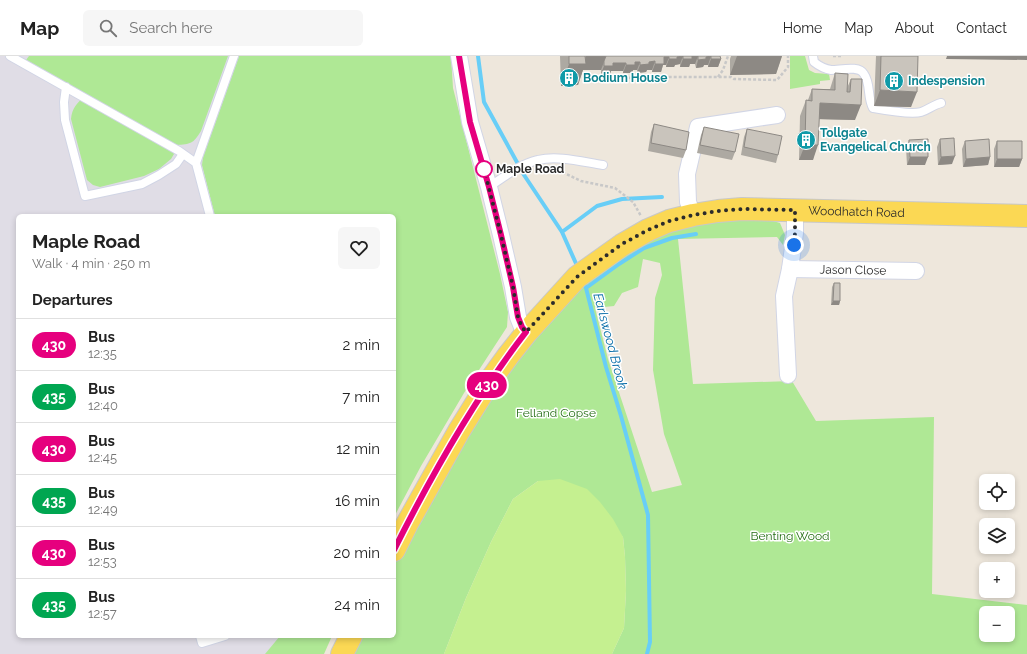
<!DOCTYPE html>
<html lang="en">
<head>
<meta charset="utf-8">
<style>
  :root { --surface:#fff; --page:#f6f6f6; --text:#222; --muted:#767676; --line:#e0e0e0 }
  body { margin:0; font-family:Raleway,sans-serif; background:var(--page); color:var(--text); height:100vh; display:flex; flex-direction:column; font-size:15px; white-space:nowrap }
  * { box-sizing:border-box; margin:0 }
  p { font-size:13px; color:var(--muted) }
  .icon { flex:none; width:22px; height:22px; fill:none; stroke:currentColor; stroke-width:2; stroke-linecap:round; stroke-linejoin:round }
  .map { position:relative; flex:1; overflow:hidden }
  .sheet { position:absolute; left:16px; top:158px; width:380px; height:424px; display:flex; flex-direction:column; background:var(--surface); border-radius:6px; box-shadow:0 2px 6px #0003 }
  .sheet>* { flex:none }
  .badge { padding:0 8px; border-radius:13px; font-size:14px; line-height:26px }
  .controls { position:absolute; left:979px; top:418px; display:grid; gap:8px }
  .controls a { display:grid; place-items:center; width:36px; height:36px; border-radius:6px; background:var(--surface); box-shadow:0 2px 6px #0003; font-size:20px }
  .you { position:absolute; width:20px; height:20px; margin:-10px; border:3px solid #fff; border-radius:50%; background:#1a73e8; box-shadow:0 0 0 6px #1a73e833 }
  .map>.badge { position:absolute; translate:-50% -50%; box-shadow:0 0 0 2px #fff }
  h2 { padding:0 16px; font-size:15px; line-height:36px }
  .round { display:grid; place-items:center; flex:none; width:42px; height:42px; border-radius:6px; background:var(--page) }
  .overview { display:flex; align-items:center; justify-content:space-between; height:68px; padding:0 16px }
  h1 { font-size:19px; font-weight:700; line-height:30px }
  ul { padding:0; list-style:none }
  li { display:flex; align-items:center; gap:12px; height:52px; padding:0 16px; border-top:1px solid var(--line) }
  li div { flex:1 }
  li b { display:block; font-size:15px }
  li em { font-style:normal }
  li .badge { min-width:44px; font-weight:700; text-align:center }
  header { display:flex; align-items:center; gap:24px; box-sizing:border-box; height:56px; padding:0 20px; background:var(--surface); border-bottom:1px solid var(--line) }
  header strong { font-size:19px }
  nav { display:flex; gap:22px; margin-inline-start:auto; font-size:14px }
  .search { width:280px; height:36px; background:var(--page); display:flex; align-items:center; gap:10px; box-sizing:border-box; padding:0 14px; border-radius:6px; color:var(--muted); font-size:15px }
  .map>svg:first-child { display:block }
  .industrial { fill:#e0dde6 }
  .green { fill:#afe895; fill-rule:evenodd }
  .pitch { fill:#c5f090 }
  .lines { fill:none; stroke-linecap:round; stroke-linejoin:round }
  .stream { stroke:#68cef7; stroke-width:4 }
  .service-casing { stroke:#d1d5e5; stroke-width:10 }
  .minor-casing { stroke:#d1d5e5; stroke-width:18 }
  .primary-casing { stroke:#c8c8c8; stroke-width:24 }
  .path { stroke:#c8c8c8; stroke-width:2.5; stroke-dasharray:3 2; stroke-linecap:butt }
  .service { stroke:#fff; stroke-width:8 }
  .minor { stroke:#fff; stroke-width:16 }
  .primary { stroke:#fbd854; stroke-width:22 }
  .wall { fill:#ada9a2 }
  .shaded-wall { fill:#8d8984 }
  .building { fill:#c9c4bc; stroke:#8d8984 }
  .line-casing { stroke:#fff; stroke-width:9 }
  .line { stroke:#e6007e; stroke-width:6 }
  .walk { stroke:#2b2b2b; stroke-width:4; stroke-dasharray:0 7.2 }
  .stop-dot { fill:#fff; stroke:#e6007e; stroke-width:2 }
  .labels { text-anchor:middle; stroke-width:3; stroke-linejoin:round; paint-order:stroke }
  .culture-label { font-size:12px; font-weight:bold; fill:#0d838f; stroke:#fff; text-anchor:start }
  .stop-label { font-size:12px; font-weight:bold; fill:#2b2b2b; stroke:#fff; text-anchor:start }
  .street-label { font-size:12px; fill:#2b2b2b; stroke:#fff }
  .park-label { font-size:12px; fill:#256e15; stroke:#fff }
  .water-label { font-size:13px; font-style:italic; fill:#046ba7; stroke:#fff }
</style>
</head>
<body>
<header>
<strong>Map</strong>
<div class="search"><svg class="icon" aria-label="search" viewBox="0 0 24 24"><circle cx="10" cy="10" r="6"/><path d="M15 15l6 6"/></svg>Search here</div>
<nav><a>Home</a><a>Map</a><a>About</a><a>Contact</a></nav>
</header>
<div class="map">
<svg width="1027" height="598" viewBox="0 0 1027 598">
  <rect width="100%" height="100%" fill="#eee7dc"/>
  <path class="industrial" d="M0,0H440L394,160H18V580H316L308,598H0Z"/>
  <path class="green" d="M29,0H228L201,75C193,88 191,88 176,89L26,4Z
    M239,0H451L453,32L500,218L508,256L507,271L464,337L421,410L394,461V160H215L202,109L203,101Z
    M790,0H805L809,14L815,17L829,18L830,24L820,25V28L790,33Z
    M85,40L173,94L174,98L171,103L159,113L144,120L100,131L93,129L87,124L71,63C72,52 77,47 85,40Z
    M766,163L780,167L785,179L783,189L777,181L678,183L693,328L792,325L816,365L934,361L932,538L1027,549V598H612L624,572L626,535L625,501L623,481L538,425L513,443L491,486L466,542L444,598H351L360,580H394V510L409,478L484,345L536,273L588,224L636,189L677,172L725,164ZM643,203L660,207L662,219L655,242L653,314L664,378L682,429L652,436L608,303L595,252L614,250L622,237L638,231ZM986,557H1008V579H986Z
    M280,580H332L324,598H265Z"/>
  <path class="pitch" d="M560,423L587,433L600,446L613,463L623,481L625,501L626,535L624,572L612,598H444L466,542L491,486L513,443L538,425Z"/>
  <g class="lines">
    <path class="stream" d="M478,0L484,46L524,119L562,176L578,212
      M562,176L597,150L622,143L662,141
      M583,224L586,232L606,311L621,360L648,459L650,586L647,598
      M586,232L619,208L644,192L672,182L696,178"/>
    <g class="service-casing">
      <path id="service" d="M10,0L179,95L196,107L210,160
        M813,0L814,6C819,10 825,13 831,14C841,14 859,9 864,18C871,28 867,41 873,52C884,54 911,59 921,56C928,54 933,49 941,47
        M66,31L64,46L65,64L85,140L142,128L159,119L176,108L183,98
        M196,107L234,0
        M489,131C504,121 520,108 538,104C558,99 583,106 603,109
        M200,580L202,587L225,580"/>
    </g>
    <g class="minor-casing">
      <g id="minor">
        <path d="M459,0L470,66L489,131L501,179L513,231L518,261L522,271L527,276"/>
        <path d="M693,159L688,146L687,118L698,71L777,59"/>
        <path id="s1" d="M790,213L916,215"/>
        <path d="M788,319L784,240L790,213L795,177V154"/>
      </g>
    </g>
    <g class="primary-casing">
      <g id="primary">
        <path id="s2" d="M394,494L407,468L459,375L490,325L508,300L527,276L577,221L622,189L648,174L669,165L693,159L718,155L742,153L1027,160"/>
        <path d="M342,598L351,580"/>
      </g>
    </g>
    <path class="path" d="M833,0H842
      M718,21L723,14L728,0
      M609,25L635,21H731L734,23L777,24L788,11V0
      M558,114L581,125L615,132L633,146L641,160"/>
    <use href="#service" class="service"/>
    <use href="#minor" class="minor"/>
    <use href="#primary" class="primary"/>
  </g>
  <path class="wall" d="M560,0H720L721,3L718,11H708V9H704L703,11L696,12L695,8H690L689,11H680V8L675,9L674,11H666V9H663L661,16H652V14H647L646,16L637,17V14H633L632,17H623V15H611L610,18H601V13L583,14L578,29L561,30Z
    M731,0H782L776,18L730,19V3Z
    M876,0H918L911,51L874,50Z
    M835,17L847,32L851,23L855,64L819,63L813,104H799L800,60L806,44H808L812,33H830Z
    M654,68L686,94L683,102L648,95L651,76Z
    M704,71L735,96L732,104L697,97L701,79Z
    M747,73L778,99L776,107L741,99L744,81Z
    M940,83L952,108L938,109L937,91Z
    M909,84L925,109H907L906,92Z
    M965,85L990,101L988,109L963,111L962,93Z
    M997,85L1022,103L1019,111H994V93Z
    M834,227L840,245L839,249H831L832,231Z"/>
  <path class="shaded-wall" d="M586,0H606L601,14H583L578,29L561,30L569,8H583Z
    M683,0L680,8L675,9L674,11H666L669,3L677,1Z
    M692,0H698L695,8H690L689,11H680L683,3Z
    M711,0L708,9H704L703,11L696,12L698,4L706,1Z
    M737,0H782L776,18L730,19Z
    M947,0H1027V4L946,3Z
    M664,1H669L666,9H663L661,16H652L655,8Z
    M711,3H721L718,11H708Z
    M655,5L652,14H647L646,16L637,17L640,9L649,6Z
    M635,6H640L637,14H633L632,17H623L626,9Z
    M613,7H626L623,15H611L610,18H601L604,10Z
    M880,34L917,36L911,51L874,50Z
    M820,47L861,49L855,64L814,63Z
    M805,89H818L813,104H799Z
    M955,100L952,108L938,109L941,101Z
    M910,101H928L925,109H907Z
    M990,101L988,109L963,111L966,103Z
    M997,103H1022L1019,111H994Z
    M833,245H840L839,249H831Z"/>
  <path class="building" d="M569,0H585L586,8H569Z
    M606,0H720L721,3H711V0L706,1V3L698,4V0H692V3H683V0L677,1V3H669V1H664V8H655V5L649,6V8L640,9V6H635V9H626V7H613V10H604V5Z
    M881,0H918L917,36L880,34Z
    M835,17L848,18L847,36H850L851,23H862L861,49L820,47L818,89H805L806,44L812,45V33L835,34Z
    M654,68L689,76L686,94L651,87Z
    M704,71L739,78L735,96L700,89Z
    M747,73L782,80L778,99L744,91Z
    M954,82L955,100L941,101L940,83Z
    M928,83V101H910L909,84Z
    M989,83L990,101L966,103L965,85Z
    M997,85H1022V103H997Z
    M834,227H840V245H833Z"/>
  <g class="lines">
    <g class="line-casing">
      <path id="line" d="M394,494C432,418 474,343 526,276L522,271L518,261L513,231L501,179L489,131L470,66L459,0"/>
    </g>
    <use href="#line" class="line"/>
    <path class="walk" d="M484,113L501,179L513,231L518,261L522,271L526,276L577,221L622,188L648,174L669,165L693,159L718,155L742,153L795,154V177L794,189"/>
  </g>
  <defs>
    <g id="building-disc" transform="scale(1)"><circle r="9.5" fill="#0f9aa8" stroke="#fff"/><path d="M-4-6H4V6H1V3H-1V6H-4ZM-2.5-4.3h1.7v1.8h-1.7ZM.8-4.3h1.7v1.8H.8ZM-2.5-1h1.7V.8h-1.7ZM.8-1h1.7V.8H.8Z" fill="#fff"/></g>
  </defs>
  <g fill-rule="evenodd">
    <use href="#building-disc" x="569" y="22"/>
    <use href="#building-disc" x="894" y="25"/>
    <use href="#building-disc" x="806" y="84"/>
  </g>
  <circle class="stop-dot" cx="484" cy="113" r="8"/>
  <g class="labels">
    <g class="culture-label">
      <text x="583" y="26">Bodium House</text>
      <text x="908" y="29">Indespension</text>
      <text x="820" y="81">Tollgate<tspan x="820" dy="14">Evangelical Church</tspan></text>
    </g>
    <g class="stop-label">
      <text x="496" y="117">Maple Road</text>
    </g>
    <g class="street-label">
      <text dy="4" stroke="none"><textPath href="#s2" startOffset="627">Woodhatch Road</textPath></text>
      <text dy="4" stroke="none"><textPath href="#s1" startOffset="63">Jason Close</textPath></text>
    </g>
    <g class="park-label">
      <text x="556" y="361">Felland Copse</text>
      <text x="790" y="484">Benting Wood</text>
    </g>
    <g class="water-label">
      <text transform="translate(611 285) rotate(75)" y="5">Earlswood Brook</text>
    </g>
  </g>
</svg>
<div class="controls">
<a><svg class="icon" aria-label="locate" viewBox="0 0 24 24"><circle cx="12" cy="12" r="6"/><path d="M12 2v4M12 18v4M2 12h4M18 12h4"/></svg></a>
<a><svg class="icon" aria-label="layers" viewBox="0 0 24 24"><path d="M12 4l9 5-9 5-9-5zM3 14l9 5 9-5"/></svg></a>
<a>+</a>
<a>−</a>
</div>
<div class="you" style="left:794px;top:189px"></div>
<b class="badge" style="left:487px;top:329px;background:#e6007e;color:#fff">430</b>
<section class="sheet">
<div class="overview"><div><h1>Maple Road</h1><p>Walk · 4 min · 250 m</p></div><a class="round"><svg class="icon" aria-label="heart" viewBox="0 0 24 24"><path d="M12 20l-8-8c-3-5 5-10 8-4 3-6 11-1 8 4z"/></svg></a></div>
<h2>Departures</h2>
<ul>
<li><span class="badge" style="background:#e6007e;color:#fff">430</span><div><b>Bus</b><p>12:35</p></div><em>2 min</em></li>
<li><span class="badge" style="background:#00a651;color:#fff">435</span><div><b>Bus</b><p>12:40</p></div><em>7 min</em></li>
<li><span class="badge" style="background:#e6007e;color:#fff">430</span><div><b>Bus</b><p>12:45</p></div><em>12 min</em></li>
<li><span class="badge" style="background:#00a651;color:#fff">435</span><div><b>Bus</b><p>12:49</p></div><em>16 min</em></li>
<li><span class="badge" style="background:#e6007e;color:#fff">430</span><div><b>Bus</b><p>12:53</p></div><em>20 min</em></li>
<li><span class="badge" style="background:#00a651;color:#fff">435</span><div><b>Bus</b><p>12:57</p></div><em>24 min</em></li>
</ul>
</section>
</div>
</body>
</html>
